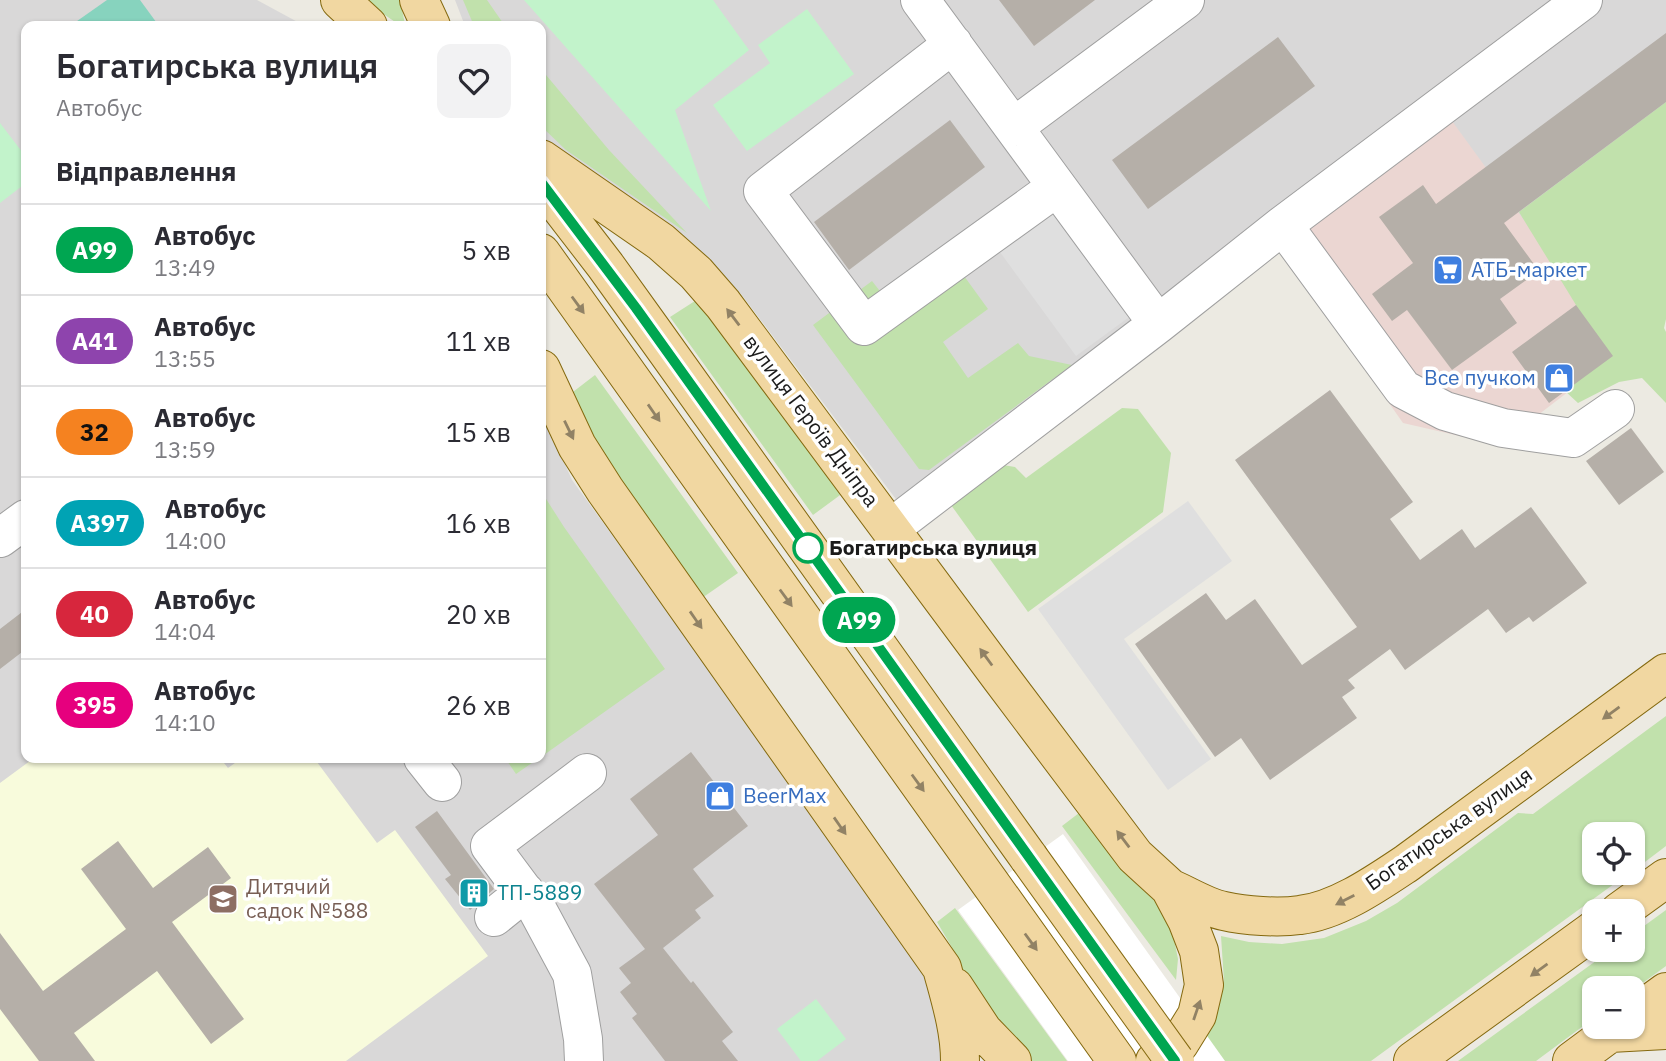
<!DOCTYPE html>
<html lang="uk">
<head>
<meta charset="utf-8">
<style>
  :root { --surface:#fff; --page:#f2f2f3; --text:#2b2b33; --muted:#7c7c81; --line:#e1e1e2 }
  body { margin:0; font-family:"IBM Plex Sans",sans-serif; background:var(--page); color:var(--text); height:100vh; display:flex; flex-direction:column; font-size:26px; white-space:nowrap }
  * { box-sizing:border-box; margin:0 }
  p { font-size:23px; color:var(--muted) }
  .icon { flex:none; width:38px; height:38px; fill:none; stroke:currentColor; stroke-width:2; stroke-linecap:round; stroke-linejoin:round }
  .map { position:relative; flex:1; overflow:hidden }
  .sheet { position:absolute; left:21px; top:21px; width:525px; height:742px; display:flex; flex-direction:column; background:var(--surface); border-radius:14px; box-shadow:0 2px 5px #0004 }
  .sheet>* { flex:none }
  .badge { padding:0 14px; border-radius:23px; font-size:24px; line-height:46px }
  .controls { position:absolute; left:1582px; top:822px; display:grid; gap:14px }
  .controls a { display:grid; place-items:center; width:63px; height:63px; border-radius:14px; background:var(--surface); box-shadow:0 2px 5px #0004; font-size:35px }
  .map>.badge { position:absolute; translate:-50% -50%; box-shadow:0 0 0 4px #fff }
  h2 { padding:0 35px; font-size:26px; line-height:63px }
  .round { display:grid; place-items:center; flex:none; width:74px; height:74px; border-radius:14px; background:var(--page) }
  .overview { display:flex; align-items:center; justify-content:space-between; height:119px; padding:0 35px }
  h1 { font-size:33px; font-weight:600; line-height:52px }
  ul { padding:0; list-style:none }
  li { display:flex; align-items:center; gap:21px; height:91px; padding:0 35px; border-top:2px solid var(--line) }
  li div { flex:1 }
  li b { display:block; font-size:26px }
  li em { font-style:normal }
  li .badge { min-width:77px; font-weight:700; text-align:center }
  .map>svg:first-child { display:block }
  .residential { fill:#d9d8d8 }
  .commercial { fill:#ebd6d2 }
  .education { fill:#f8fbdc }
  .grass { fill:#c1e1ac }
  .park { fill:#c2f3cb }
  .pitch { fill:#87d3be }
  .parking { fill:#dfdfdf }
  .pier { fill:#fff }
  .building { fill:#b5afa8 }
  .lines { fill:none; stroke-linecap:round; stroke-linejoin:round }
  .minor-casing { stroke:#9f9f9f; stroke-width:40 }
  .major-casing { stroke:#84690f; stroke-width:40 }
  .minor { stroke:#fff; stroke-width:38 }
  .major { stroke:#f1d7a1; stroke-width:38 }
  .major-bridge-casing { stroke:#84690f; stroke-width:40; stroke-linecap:butt }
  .major-bridge { stroke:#f1d7a1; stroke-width:38 }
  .oneway { fill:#918265 }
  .line-casing { stroke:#fff; stroke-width:16 }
  .line { stroke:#00a651; stroke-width:10 }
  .stop-dot { fill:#fff; stroke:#00a651; stroke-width:3.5 }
  .labels { text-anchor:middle; stroke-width:7; stroke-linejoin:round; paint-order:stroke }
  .shop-label { font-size:21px; fill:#366cbe; stroke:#fff; text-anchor:start }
  .street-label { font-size:21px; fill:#1b1b1b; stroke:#fff }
  .stop-label { font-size:21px; font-weight:bold; fill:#1b1b1b; stroke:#fff; text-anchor:start }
  .education-label { font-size:21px; fill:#785e54; stroke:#fff; text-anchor:start }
  .culture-label { font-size:21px; fill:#0d838f; stroke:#fff; text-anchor:start }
</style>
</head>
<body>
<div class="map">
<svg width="1666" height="1061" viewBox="0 0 1666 1061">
  <rect width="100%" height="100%" fill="#eceae2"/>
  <path class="residential" d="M0,0H257L305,26H26V758H541V411L572,480L925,966L950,1061H0Z
    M455,0H1666V319L1620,352L1451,121L914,523L741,294L666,227L560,157L541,136V26H465Z"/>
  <path class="commercial" d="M1452,121L1620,352L1499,445L1403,423L1304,282L1279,248Z"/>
  <path class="education" d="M34,758H220L228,768L242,758H314L377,843L395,830L488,956L346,1061H0V783Z"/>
  <path class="grass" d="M363,0H400L405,24L401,26Z
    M463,0H487L505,26H474Z
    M541,69L609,150L687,233L566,150L542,127Z
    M1666,102V319L1664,328L1666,332V403L1642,378L1619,382L1578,403L1565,391L1576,305L1519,212Z
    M959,269L988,309L943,342L968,378L1018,343L1029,356L1072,365L929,470L919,469L813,325L872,281L898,314Z
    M698,299L847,490L813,515L670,317Z
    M595,375L738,573L702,598L619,484L569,395Z
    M1122,408L1138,409L1171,453L1163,512L1028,612L951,505L1003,465L1015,467L1026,478Z
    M541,491L564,527L665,669L541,757V717L543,715L541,712Z
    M1666,716V846L1633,871V835H1594V873H1629L1371,1061H1178L1216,1013L1224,981L1221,936L1249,942L1282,944L1324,938L1366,921L1397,903L1518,813L1533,814Z
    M505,758H539L516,774Z
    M1079,813L1106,850L1127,875L1158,904L1166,918L1174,939L1178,959L1176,980L1062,826Z
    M955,908L1067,1061H1031L1021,1057L976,998L954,951L937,922Z
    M1666,910V966L1633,990V989H1594V1018L1536,1061H1458L1611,950H1633V934Z"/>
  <path class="park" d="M524,0H713L749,50L675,110L711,211Z
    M807,9L854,74L747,151L713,105L770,63L758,45Z
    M0,123L26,157V183L0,203Z
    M816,999L846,1039L817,1061H801L777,1029Z"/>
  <path class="pitch" d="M107,0H140L159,26H70Z"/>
  <path class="parking" d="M1056,204L1136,312L1076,356L997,248Z
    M1188,501L1232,561L1124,639L1211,759L1168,790L1038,609Z"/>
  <path class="pier" d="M1063,834L1225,1061H1068L958,910Z"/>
  <path class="building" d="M999,0H1095L1034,46Z
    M1666,33V102L1504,223L1539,271L1500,299L1517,323L1452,370L1407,310L1392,321L1372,294L1413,263L1379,217L1423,185L1436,204Z
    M1278,37L1315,86L1148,209L1112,160Z
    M950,120L985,167L849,270L814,222Z
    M1576,305L1613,356L1549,403L1512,352Z
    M1330,390L1413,502L1390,519L1420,560L1462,529L1475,548L1531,507L1587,583L1533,622L1529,617L1506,633L1488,609L1405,670L1390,649L1348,680L1355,688L1342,697L1357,718L1270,780L1241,738L1215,757L1135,644L1206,593L1226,620L1255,599L1302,665L1357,627L1235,460Z
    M1631,428L1664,472L1619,505L1586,461Z
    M26,609V649L0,669V629Z
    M691,752L748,826L693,869L714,896L695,910L701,918L663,948L691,983L693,981L733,1032L722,1041L738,1061H665L632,1018L637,1014L620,992L631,983L619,968L645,949L594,884L658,835L630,799Z
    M437,811L494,889L470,910L445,879L451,875L415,827Z
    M118,841L153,888L208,847L231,878L172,922L244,1019L211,1044L157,971L74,1033L95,1061H39L0,1009V933L43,991L126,929L81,869Z"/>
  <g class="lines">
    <g class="minor-casing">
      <path id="minor" d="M920,0L1158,324
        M953,44L763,191L864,326L1057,187
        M1014,127L1185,0
        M1283,225L1403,389L1445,411L1503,428L1573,438L1615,409
        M891,528L1158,324L1283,225L1583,0
        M0,538L26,519
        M423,758L442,782
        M494,917L525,892
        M584,1061L583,1039L572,974L537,909L490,846L587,773"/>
    </g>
    <g class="major-casing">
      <path id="major" d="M340,0L368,26
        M419,0L431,26
        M541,159L661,242L696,273L723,304L1001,678L1135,856L1170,888L1187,920L1199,951L1204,985L1197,1015L1179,1044L1155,1061
        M541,182L605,265L651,329L1029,858
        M541,253L1117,1061
        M541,369L577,446L605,490L942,968C950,998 960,1029 960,1061
        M1170,888C1186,895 1207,908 1224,911C1245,916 1279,918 1300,915C1337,911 1377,883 1407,863L1666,673
        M1619,912L1666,878
        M954,987L983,1031L1012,1061
        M1633,1016L1666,992
        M1610,1033L1666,1030
        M1413,1061L1594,930
        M1572,1061L1618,1027"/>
    </g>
    <use href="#minor" class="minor"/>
    <use href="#major" class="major"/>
    <g class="major-bridge-casing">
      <path id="major-bridge" d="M1029,858L1175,1061"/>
    </g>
    <use href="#major-bridge" class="major-bridge"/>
  </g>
  <defs><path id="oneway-solid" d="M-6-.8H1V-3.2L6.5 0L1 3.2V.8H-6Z" transform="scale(1.75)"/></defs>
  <g class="oneway">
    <use href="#oneway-solid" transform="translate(578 305) rotate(54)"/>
    <use href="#oneway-solid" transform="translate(733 317) rotate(-127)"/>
    <use href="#oneway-solid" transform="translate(654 413) rotate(55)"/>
    <use href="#oneway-solid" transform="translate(569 430) rotate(64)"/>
    <use href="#oneway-solid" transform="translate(786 598) rotate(54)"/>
    <use href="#oneway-solid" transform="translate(696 620) rotate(55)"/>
    <use href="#oneway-solid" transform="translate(986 657) rotate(-126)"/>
    <use href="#oneway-solid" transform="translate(1611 713) rotate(144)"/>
    <use href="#oneway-solid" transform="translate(918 783) rotate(54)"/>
    <use href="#oneway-solid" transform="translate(840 826) rotate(55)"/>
    <use href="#oneway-solid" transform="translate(1123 839) rotate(-127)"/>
    <use href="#oneway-solid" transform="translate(1345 900) rotate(153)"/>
    <use href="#oneway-solid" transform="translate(1031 942) rotate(54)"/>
    <use href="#oneway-solid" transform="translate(1539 970) rotate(144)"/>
    <use href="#oneway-solid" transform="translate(1197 1010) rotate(-71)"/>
  </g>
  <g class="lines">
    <g class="line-casing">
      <path id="line" d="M541,182L636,308L1175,1061"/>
    </g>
    <use href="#line" class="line"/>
  </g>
  <defs>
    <g id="supermarket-square" transform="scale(1.575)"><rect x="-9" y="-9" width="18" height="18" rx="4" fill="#3f7fe0" stroke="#fff"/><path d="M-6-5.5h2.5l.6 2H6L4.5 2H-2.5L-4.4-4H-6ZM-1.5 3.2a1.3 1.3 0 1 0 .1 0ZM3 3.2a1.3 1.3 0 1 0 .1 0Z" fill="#fff"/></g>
    <g id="shop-square" transform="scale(1.575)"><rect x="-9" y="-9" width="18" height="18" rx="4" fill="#3f7fe0" stroke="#fff"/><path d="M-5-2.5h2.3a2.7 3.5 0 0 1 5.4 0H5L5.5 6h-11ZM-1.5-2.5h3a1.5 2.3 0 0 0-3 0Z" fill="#fff"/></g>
    <g id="building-square" transform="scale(1.575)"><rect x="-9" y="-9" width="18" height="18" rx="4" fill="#0f9aa8" stroke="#fff"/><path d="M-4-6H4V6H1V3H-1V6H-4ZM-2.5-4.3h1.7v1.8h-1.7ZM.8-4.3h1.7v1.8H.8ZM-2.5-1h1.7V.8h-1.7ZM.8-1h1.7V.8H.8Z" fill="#fff"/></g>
    <g id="school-square" transform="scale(1.575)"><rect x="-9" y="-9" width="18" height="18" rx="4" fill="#8d6e63" stroke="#fff"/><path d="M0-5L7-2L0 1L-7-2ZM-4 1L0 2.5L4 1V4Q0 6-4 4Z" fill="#fff"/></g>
  </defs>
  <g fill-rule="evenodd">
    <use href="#supermarket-square" x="1448" y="270"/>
    <use href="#shop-square" x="1559" y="378"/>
    <use href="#shop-square" x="720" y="796"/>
    <use href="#building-square" x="474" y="893"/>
    <use href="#school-square" x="223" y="899"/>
  </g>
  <circle class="stop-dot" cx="808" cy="548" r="14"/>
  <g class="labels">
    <g class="shop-label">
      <text x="1471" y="277">АТБ-маркет</text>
      <text x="1536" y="385" text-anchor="end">Все пучком</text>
      <text x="743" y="803">BeerMax</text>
    </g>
    <g class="street-label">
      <text transform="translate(811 421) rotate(53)" y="7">вулиця Героїв Дніпра</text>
      <text transform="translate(1449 829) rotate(-35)" y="7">Богатирська вулиця</text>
    </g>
    <g class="stop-label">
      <text x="829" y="555">Богатирська вулиця</text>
    </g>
    <g class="education-label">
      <text x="246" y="894">Дитячий<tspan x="246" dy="24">садок №588</tspan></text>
    </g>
    <g class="culture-label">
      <text x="497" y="900">ТП-5889</text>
    </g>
  </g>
</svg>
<div class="controls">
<a><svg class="icon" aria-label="locate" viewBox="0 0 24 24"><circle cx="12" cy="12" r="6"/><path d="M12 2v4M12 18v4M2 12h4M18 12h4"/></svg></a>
<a>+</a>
<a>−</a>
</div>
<b class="badge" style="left:859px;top:620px;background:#00a651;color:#fff">А99</b>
<section class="sheet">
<div class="overview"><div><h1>Богатирська вулиця</h1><p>Автобус</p></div><a class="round"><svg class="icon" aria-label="heart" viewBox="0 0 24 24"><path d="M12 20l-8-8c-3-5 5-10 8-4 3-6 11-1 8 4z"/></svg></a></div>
<h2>Відправлення</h2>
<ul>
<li><span class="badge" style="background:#00a651;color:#fff">А99</span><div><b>Автобус</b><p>13:49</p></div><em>5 хв</em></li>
<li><span class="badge" style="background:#8e44ad;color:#fff">A41</span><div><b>Автобус</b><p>13:55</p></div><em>11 хв</em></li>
<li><span class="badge" style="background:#f58220;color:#111">32</span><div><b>Автобус</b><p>13:59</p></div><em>15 хв</em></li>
<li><span class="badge" style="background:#00a3b4;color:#fff">А397</span><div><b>Автобус</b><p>14:00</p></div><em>16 хв</em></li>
<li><span class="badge" style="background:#d7263d;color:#fff">40</span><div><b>Автобус</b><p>14:04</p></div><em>20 хв</em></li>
<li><span class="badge" style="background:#e6007e;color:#fff">395</span><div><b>Автобус</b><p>14:10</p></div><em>26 хв</em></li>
</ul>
</section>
</div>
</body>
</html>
